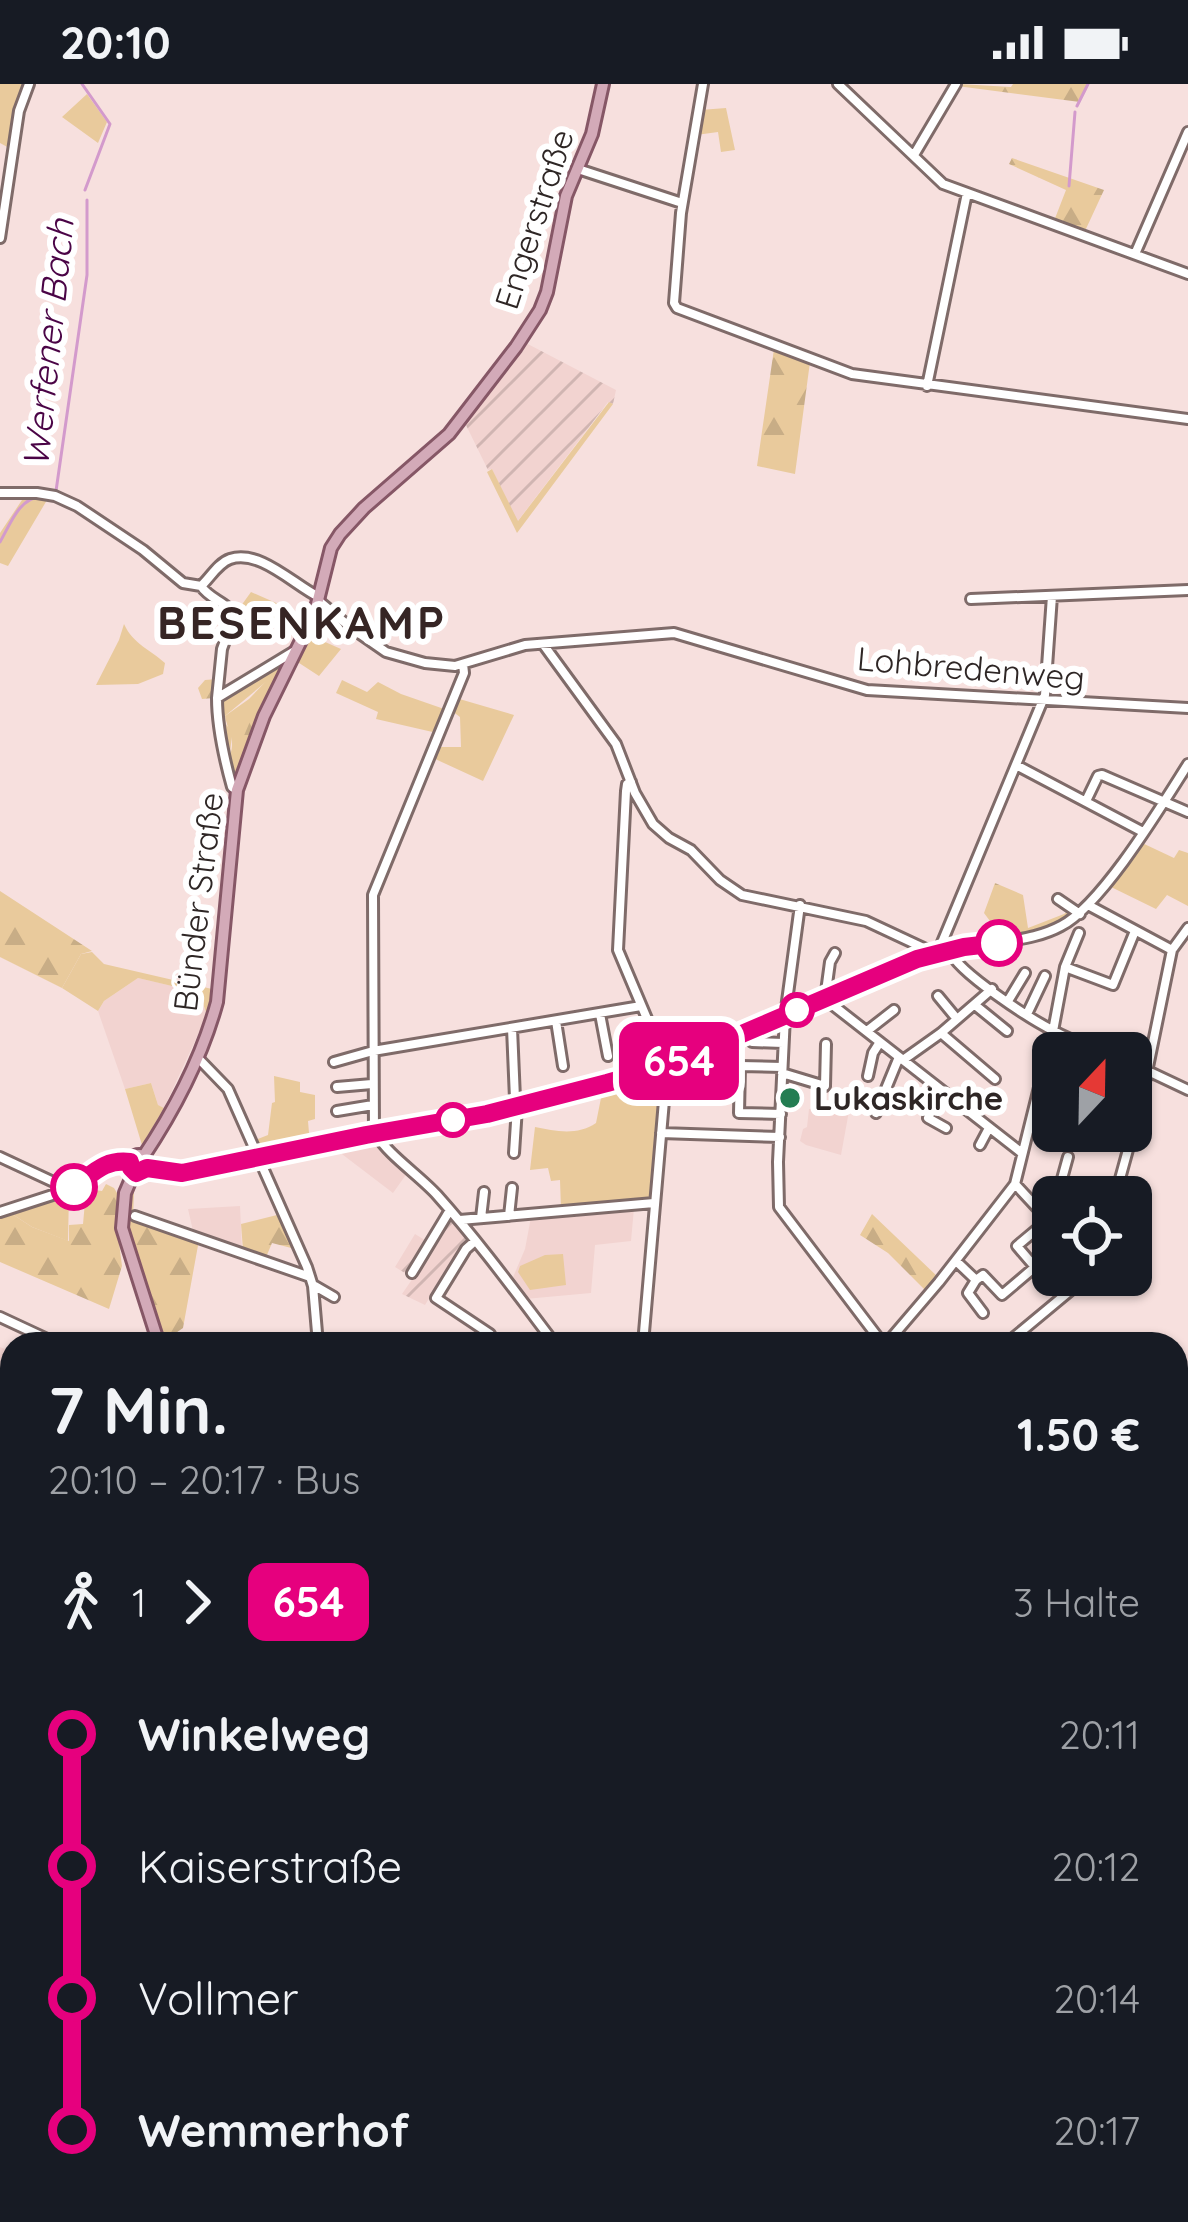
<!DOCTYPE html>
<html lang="de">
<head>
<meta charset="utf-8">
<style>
  :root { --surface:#171b24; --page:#242831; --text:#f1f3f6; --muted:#9ea1a6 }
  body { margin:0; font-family:Quicksand,sans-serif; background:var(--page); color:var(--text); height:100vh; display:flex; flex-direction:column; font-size:45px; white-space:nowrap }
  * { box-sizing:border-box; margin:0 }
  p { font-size:39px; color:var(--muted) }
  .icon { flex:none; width:66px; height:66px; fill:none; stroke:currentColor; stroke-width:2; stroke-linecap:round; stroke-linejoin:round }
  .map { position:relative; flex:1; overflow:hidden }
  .details { position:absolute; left:0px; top:1248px; width:1188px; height:891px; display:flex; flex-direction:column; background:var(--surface); border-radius:36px 36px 0 0; box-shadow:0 3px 9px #0004 }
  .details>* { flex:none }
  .badge { padding:0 24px; border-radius:18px; font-size:42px; line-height:78px }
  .needle { width:78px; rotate:22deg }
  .tools { position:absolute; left:1032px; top:948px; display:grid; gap:24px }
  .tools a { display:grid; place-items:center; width:120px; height:120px; border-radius:18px; background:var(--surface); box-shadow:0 3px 9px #0004; font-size:60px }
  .map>.badge { position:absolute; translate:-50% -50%; box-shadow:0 0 0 6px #fff }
  .legs { display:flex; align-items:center; gap:18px; height:132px; padding:0 48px; font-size:39px }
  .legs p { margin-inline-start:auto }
  .head { display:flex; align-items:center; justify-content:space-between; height:204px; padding:0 48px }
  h1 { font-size:66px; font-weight:700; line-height:90px }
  ul { padding:0 48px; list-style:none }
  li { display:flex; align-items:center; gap:42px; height:132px; font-size:45px }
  li i { display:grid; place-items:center; width:18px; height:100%; margin:0 15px; background:currentColor }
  li i::after { content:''; width:30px; height:30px; margin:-15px; border:9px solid; border-radius:50%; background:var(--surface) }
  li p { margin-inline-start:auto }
  li:first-child i { background:linear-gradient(#0000 50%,currentColor 0) }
  li:last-child i { background:linear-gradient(currentColor 50%,#0000 0) }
  .status { display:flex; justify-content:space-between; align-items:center; height:84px; padding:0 60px; background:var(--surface); direction:ltr }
  .status svg { height:33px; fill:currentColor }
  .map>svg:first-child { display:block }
  .built { fill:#f2d3d0 }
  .industrial { fill:url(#industrial-furrows) }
  .green { fill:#e9ca9c }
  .forest { fill:url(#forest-firs) }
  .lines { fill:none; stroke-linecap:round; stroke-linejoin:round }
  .stream { stroke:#d39acc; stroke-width:3 }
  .minor-casing { stroke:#7f6b69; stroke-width:14 }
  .major-casing { stroke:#865766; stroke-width:16 }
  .minor { stroke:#fff; stroke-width:8 }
  .major { stroke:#d3aab8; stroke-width:10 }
  .line-1-casing { stroke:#fff; stroke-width:27 }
  .line-1 { stroke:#e6007e; stroke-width:18 }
  .stop-1-dot { fill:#fff; stroke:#e6007e; stroke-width:6 }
  .poi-dot { fill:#247d52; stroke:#fff; stroke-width:4.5 }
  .labels { text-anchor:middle; stroke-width:12; stroke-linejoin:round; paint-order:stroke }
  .street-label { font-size:33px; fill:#2e2625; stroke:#fff }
  .poi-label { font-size:33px; font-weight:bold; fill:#2e2625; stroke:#fff; text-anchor:start }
  .water-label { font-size:36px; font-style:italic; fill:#4a0446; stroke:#fff }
  .district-label { font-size:45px; font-weight:bold; letter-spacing:3px; fill:#362524; stroke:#fff }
</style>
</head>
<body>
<div class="status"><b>20:10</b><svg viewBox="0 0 49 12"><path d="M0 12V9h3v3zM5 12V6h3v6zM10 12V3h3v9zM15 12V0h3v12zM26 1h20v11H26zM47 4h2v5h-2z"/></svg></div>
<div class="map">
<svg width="1188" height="2138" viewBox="0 0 1188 2138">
  <defs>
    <pattern id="industrial-furrows" width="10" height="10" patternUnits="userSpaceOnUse" patternTransform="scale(3)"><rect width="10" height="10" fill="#f2d3d0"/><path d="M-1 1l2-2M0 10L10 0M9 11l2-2" fill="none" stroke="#d0b5b2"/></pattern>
    <pattern id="forest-firs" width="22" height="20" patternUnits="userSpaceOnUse" patternTransform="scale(3)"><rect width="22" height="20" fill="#e9ca9c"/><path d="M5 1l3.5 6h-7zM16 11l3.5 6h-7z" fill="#c8ad86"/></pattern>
  </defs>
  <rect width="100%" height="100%" fill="#f7e0de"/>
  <path class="built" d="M138,894L190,906L201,914L207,931L164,1024L158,1021L151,999L125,1005L98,927L104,917Z
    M816,1024L849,1027L841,1071L806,1061L800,1057L803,1045L807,1043L809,1025Z
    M381,1046L385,1049L390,1067L410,1085L393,1109L334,1064L332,1057Z
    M240,1122L242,1167L194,1151L188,1125Z
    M634,1124L631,1157L595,1161L591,1209L525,1215L511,1198L525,1165L531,1133Z"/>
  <path class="industrial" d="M524,258L616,306L613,320L608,318L517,438L492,385L488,386L464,337Z
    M447,1126L470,1154L463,1160L425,1221L402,1210L413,1194L395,1183L415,1150L428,1158Z
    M0,1263L12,1268V1565L0,1563Z"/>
  <path class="green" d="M0,0H27L11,65L0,59Z
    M87,10L107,38L98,59L62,33Z
    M726,24L735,66L721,68L718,48L696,51L700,26Z
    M609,318L613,320L517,449L487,388L492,385L518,437Z
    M36,412L34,414L47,416L8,482L0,479V449L24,413Z
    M251,508L308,533L298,551L265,537L257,542L238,526Z
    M124,540C133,560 151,566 165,579L163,590L138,600L96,601L119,556Z
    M307,550L341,565L319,592L293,575Z
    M270,593C253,628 248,666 233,702L227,677C238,658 228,649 225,632L249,615Z
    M342,596L367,608L378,598L401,610L447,626L437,649L376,635L378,628L336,609Z
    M456,614L514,631L483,697L433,674L437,663H461L460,633L452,627Z
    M1140,758L1174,774L1179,766L1188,769V822L1167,811L1156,825L1109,802Z
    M92,868L104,880L212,905L207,931L201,914L191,911L189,906L138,894L104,917L98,927L62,904L81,870Z
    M665,986L652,1114L561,1125L560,1096L551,1097L548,1084L530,1086L535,1043C555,1047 577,1052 596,1039L603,1004Z
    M274,992L300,998V1008L315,1011V1035L308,1037L310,1061L262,1070L253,1057L268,1051L272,1019L275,1018Z
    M151,999L158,1021L164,1024L142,1061L125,1005Z
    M69,1109L68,1157L32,1143L9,1128Z
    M563,1170L566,1201L530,1206L518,1188L520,1182L545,1171Z"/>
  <path class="forest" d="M959,0L1011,3L1013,0H1089L1080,18L957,2Z
    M1012,74L1104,106L1085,147L1054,137L1066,106L1009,80Z
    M774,265L810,278L795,390L757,382Z
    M282,570L287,577L243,679L235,673L267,597L225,632L226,640L232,649L230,670L233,674L224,678L214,614L202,615L198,604L205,596L217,595L216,609L256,588Z
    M995,799L1023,811L1028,844L1064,830L1070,825L1077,830L1045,847L996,856L993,841L984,829Z
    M0,807L92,867L81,870L62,904L0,873Z
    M139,1094L134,1108L133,1134L199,1156L183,1244L170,1253L172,1260H163L127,1156L124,1129L134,1096Z
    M106,1100L114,1104L120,1114L117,1143L122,1182L109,1225L0,1178V1132L9,1128L32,1143L69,1157V1141L83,1140L85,1118L81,1108L88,1105L102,1107Z
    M281,1130L295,1165L272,1159L264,1178L243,1166L241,1140Z
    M872,1130L939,1194L927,1208L888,1169L860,1151Z"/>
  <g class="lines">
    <path class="stream" d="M82,0L110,40L85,106
      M1077,22L1088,0
      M1069,102L1075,28
      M56,407L87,191V116
      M0,458C10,441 19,414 40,413
      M1176,1679L1188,1664
      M0,1909L12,1911"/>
    <g class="minor-casing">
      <path id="minor" d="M703,0L681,129L674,219L677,224L852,290L1188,335
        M838,0L943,100L1188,190
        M914,71L956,0
        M578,85L682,119
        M0,154L19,27L29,0
        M1135,170L1188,48
        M927,302L967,109
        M0,409H37L55,412L77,422L143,466L183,499L201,502C210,494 218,479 230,475C260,465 294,501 319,513
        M201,502C210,516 228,518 234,532L222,565L217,614
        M971,515L1188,506
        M319,517L350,543L386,568L425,579L455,582L525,561L674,549L867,606L1188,624
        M543,560L616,660L635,709L653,740L669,754L691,766L720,796L742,811L866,837L928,866L932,871
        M1016,681L1143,748
        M631,698L627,700L626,707L618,866L667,982L643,1260
        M237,706L232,703C224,674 217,644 217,614L293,568
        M1086,717L1098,692L1102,691L1188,728
        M1058,815L1080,830
        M800,821L785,932L778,1078L779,1123L883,1260
        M1088,821L1172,866
        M989,861C1013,856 1039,854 1061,842C1102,821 1162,721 1188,680
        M950,867C957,888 1032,936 1054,947C1070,956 1089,962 1106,969
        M938,868L1045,611L1052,512
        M835,869L830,878L825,915L1022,1069
        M1065,883L1113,901L1135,847
        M938,912L957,935
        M1008,917L1025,889
        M975,921L1007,947
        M600,930L608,972
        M1027,930L1045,892
        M556,937L563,982
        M512,944L515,1015
        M867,947L894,926
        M941,949L995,995
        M752,958L783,959
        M198,974L228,1005L307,1183L313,1202L318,1260
        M903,976L941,949L992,905
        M334,978L373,967L641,922
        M1131,979L1188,1006
        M782,989L825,1002L826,960
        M868,992L873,969L880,958
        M337,1003L372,1000
        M941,1007L928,1034L946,1044
        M664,1014L703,1015
        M337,1027L373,1021
        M876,1029L899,973
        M781,1030L739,1029L740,982L782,983
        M661,1049L780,1053
        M374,1051L373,811L464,589L463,580
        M377,1051C387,1070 420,1092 437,1111C479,1158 517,1210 555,1260
        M352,1055H367L377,1051L487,1030L667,982L917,876L965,863L990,860
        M980,1061L989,1044
        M514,1069L517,1023
        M0,1073L60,1101L65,1107
        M147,1084L183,1089L355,1055
        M1015,1100L1053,1141
        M1057,1113L1068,1073
        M1115,1113L1140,1022L1172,866L1188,844
        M0,1128L71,1105L107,1079L130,1078
        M135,1132L310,1193
        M509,1132L512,1104
        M481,1134L484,1108
        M460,1136L654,1119
        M475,1157L466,1165L436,1214L490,1250L492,1255L490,1260
        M956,1177L976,1196L983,1191L1002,1211L1035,1183L1017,1162L1048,1136L1053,1127
        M412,1189L450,1126
        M976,1196L968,1209L983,1229
        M315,1202L334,1213
        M0,1233L58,1260
        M886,1260L939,1198L1015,1100L1053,947L1065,883L1079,849
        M1006,1260L1089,1191
        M8,1314V1290L12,1287
        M0,1334L8,1313
        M0,1410L12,1414
        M1176,1620L1188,1638
        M12,1712L0,1747L12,1746
        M1176,1786L1188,1798
        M1176,1859L1188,1843
        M0,1969L12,1967
        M621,2127L649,2138
        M880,2127L896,2138
        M738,2138L742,2127
        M822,2138L829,2127"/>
    </g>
    <g class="major-casing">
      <path id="major" d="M130 1080a9 9 0 1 1 18 0a9 9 0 1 1-18 0Z
        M143,1073C175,1025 202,973 217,918L237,706L264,632L315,528L331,464L340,450L364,424L449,350L516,263L540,226L547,208L566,112L592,50L603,0
        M134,1088L125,1109L122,1144L159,1260
        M1176,1759L1188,1757
        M352,2138L355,2127"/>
    </g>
    <use href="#minor" class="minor"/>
    <use href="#major" class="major"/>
  </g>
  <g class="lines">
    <g class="line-1-casing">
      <path id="line-1" d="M74,1103C94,1089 104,1075 130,1078L131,1084L136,1089L147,1084L182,1089L366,1051L487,1030L607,999L667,982L917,875L964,863L999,859"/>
    </g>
    <use href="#line-1" class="line-1"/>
  </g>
  <g class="stop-1-dot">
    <circle cx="999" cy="859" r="21"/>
    <circle cx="797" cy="926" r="15"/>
    <circle cx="453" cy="1036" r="15"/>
    <circle cx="74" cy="1103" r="21"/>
  </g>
  <circle class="poi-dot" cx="790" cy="1014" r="12"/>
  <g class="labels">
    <g class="street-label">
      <text transform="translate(534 135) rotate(-72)" y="12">Engerstraße</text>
      <text transform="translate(971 584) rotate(5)" y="12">Lohbredenweg</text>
      <text transform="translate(198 818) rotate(-83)" y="12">Bünder Straße</text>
    </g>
    <g class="poi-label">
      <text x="814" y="1026">Lukaskirche</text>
    </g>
    <g class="water-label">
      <text transform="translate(48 259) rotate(-84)" y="13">Werfener Bach</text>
    </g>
    <g class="district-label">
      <text x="302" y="555">BESENKAMP</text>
    </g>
  </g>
</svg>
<div class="tools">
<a><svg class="needle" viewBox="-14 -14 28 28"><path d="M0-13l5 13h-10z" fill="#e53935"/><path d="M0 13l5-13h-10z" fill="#9ea1a6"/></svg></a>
<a><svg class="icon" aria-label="locate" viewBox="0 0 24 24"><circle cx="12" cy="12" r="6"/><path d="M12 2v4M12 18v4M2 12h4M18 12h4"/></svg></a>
</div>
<b class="badge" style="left:679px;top:977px;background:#e6007e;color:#fff">654</b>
<section class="details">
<div class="head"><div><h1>7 Min.</h1><p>20:10 – 20:17 · Bus</p></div><b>1.50 €</b></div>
<div class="legs"><svg class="icon" aria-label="walk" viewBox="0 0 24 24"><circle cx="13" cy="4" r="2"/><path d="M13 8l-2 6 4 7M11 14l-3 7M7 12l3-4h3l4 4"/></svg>1<svg class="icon" aria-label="forward" viewBox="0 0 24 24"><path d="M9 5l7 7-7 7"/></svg><b class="badge" style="background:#e6007e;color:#fff">654</b><p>3 Halte</p></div>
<ul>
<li><i style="color:#e6007e"></i><b>Winkelweg</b><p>20:11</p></li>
<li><i style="color:#e6007e"></i><span>Kaiserstraße</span><p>20:12</p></li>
<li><i style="color:#e6007e"></i><span>Vollmer</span><p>20:14</p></li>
<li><i style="color:#e6007e"></i><b>Wemmerhof</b><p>20:17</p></li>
</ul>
</section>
</div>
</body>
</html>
